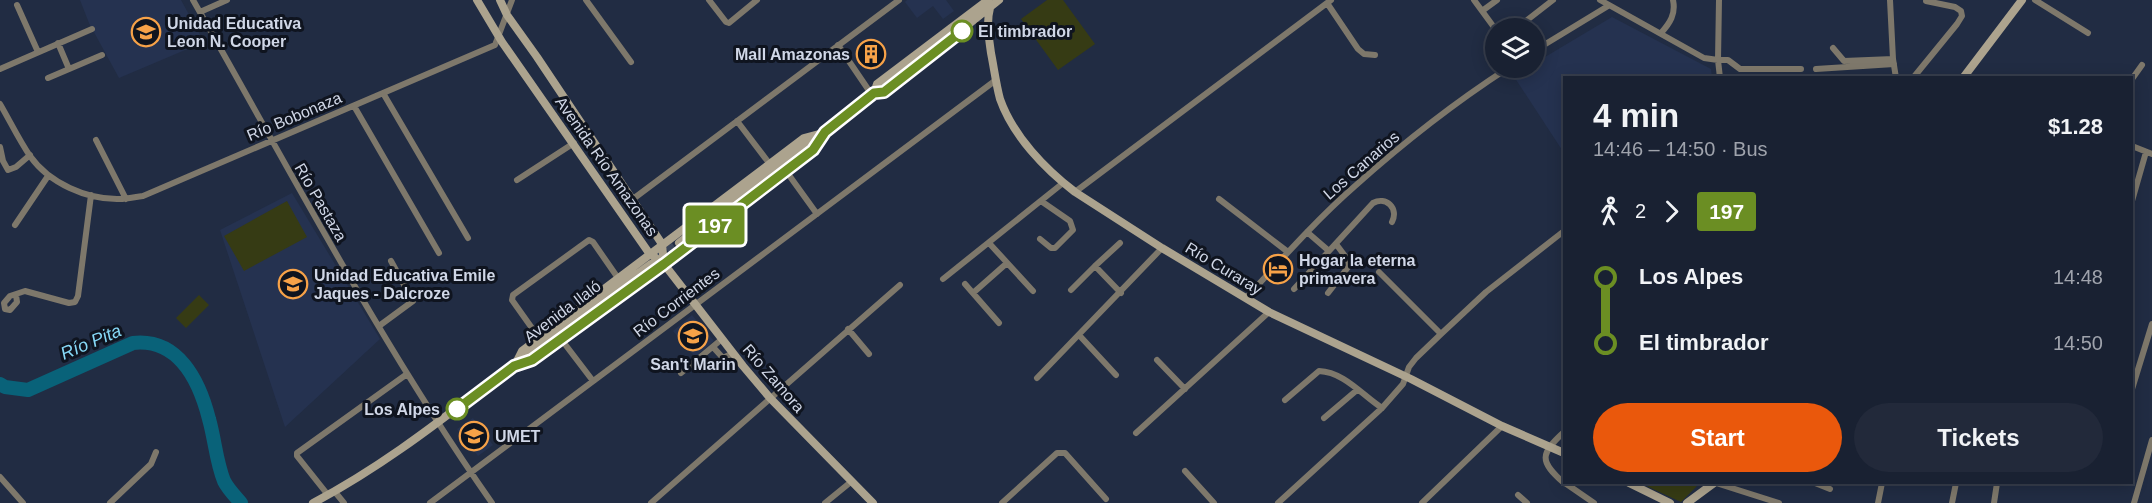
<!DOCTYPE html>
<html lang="en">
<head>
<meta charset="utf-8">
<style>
  :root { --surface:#192132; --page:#22293a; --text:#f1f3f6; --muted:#9fa3ac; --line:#373e4d; --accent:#ea580c }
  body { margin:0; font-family:Helvetica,sans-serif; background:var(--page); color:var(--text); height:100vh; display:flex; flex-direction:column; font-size:22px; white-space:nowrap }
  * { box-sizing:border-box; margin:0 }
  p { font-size:20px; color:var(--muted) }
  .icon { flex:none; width:33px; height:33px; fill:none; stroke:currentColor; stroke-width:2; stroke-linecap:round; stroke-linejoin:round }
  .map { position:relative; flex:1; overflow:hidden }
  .side { position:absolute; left:1563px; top:76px; width:570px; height:408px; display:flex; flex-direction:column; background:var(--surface); border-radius:0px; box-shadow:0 3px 15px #0003,0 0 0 2px var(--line) }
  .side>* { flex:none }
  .badge { padding:0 12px; border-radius:4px; font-size:21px; line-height:39px }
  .controls { position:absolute; left:1485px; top:18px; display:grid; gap:12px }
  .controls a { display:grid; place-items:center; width:60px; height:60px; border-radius:50%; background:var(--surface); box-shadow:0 3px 15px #0003,0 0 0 2px var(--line); font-size:30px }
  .map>.badge { position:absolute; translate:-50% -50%; box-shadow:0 0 0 3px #fff }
  .legs { display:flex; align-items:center; gap:9px; height:66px; padding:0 30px; font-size:20px }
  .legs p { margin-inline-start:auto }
  .summary { display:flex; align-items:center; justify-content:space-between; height:102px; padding:0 30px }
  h1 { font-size:33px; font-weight:700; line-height:45px }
  .cta { display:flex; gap:12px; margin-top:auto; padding:12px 30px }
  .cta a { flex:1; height:69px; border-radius:36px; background:var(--accent); color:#fff; font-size:24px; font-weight:700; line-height:69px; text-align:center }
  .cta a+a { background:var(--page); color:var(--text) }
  ul { padding:0 30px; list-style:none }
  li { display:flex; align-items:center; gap:21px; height:66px; font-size:22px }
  li i { display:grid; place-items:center; width:9px; height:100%; margin:0 8px; background:currentColor }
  li i::after { content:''; width:15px; height:15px; margin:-8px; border:4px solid; border-radius:50%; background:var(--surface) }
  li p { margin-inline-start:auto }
  li:first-child i { background:linear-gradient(#0000 50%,currentColor 0) }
  li:last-child i { background:linear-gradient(currentColor 50%,#0000 0) }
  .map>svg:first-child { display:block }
  .built { fill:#253250 }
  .green { fill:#363b14 }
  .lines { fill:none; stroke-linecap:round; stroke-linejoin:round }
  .river { stroke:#096279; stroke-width:14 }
  .secondary-tunnel { stroke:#3b465c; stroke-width:8; stroke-dasharray:8 4; stroke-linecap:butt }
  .street { stroke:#7e786b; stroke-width:6 }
  .secondary { stroke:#aca38e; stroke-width:8 }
  .line-1-casing { stroke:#fff; stroke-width:14 }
  .line-1 { stroke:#6b8e23; stroke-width:9 }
  .stop-1-dot { fill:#fff; stroke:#6b8e23; stroke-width:3 }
  .labels { text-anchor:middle; stroke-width:6; stroke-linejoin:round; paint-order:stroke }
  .poi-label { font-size:16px; font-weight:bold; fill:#d0d7e7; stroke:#0f141f; text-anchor:start }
  .stop-label { font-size:16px; font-weight:bold; fill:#d0d7e7; stroke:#0f141f; text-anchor:start }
  .street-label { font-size:16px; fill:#d0d7e7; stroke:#0f141f }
  .water-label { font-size:18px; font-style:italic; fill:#86d8f6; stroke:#0f141f }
</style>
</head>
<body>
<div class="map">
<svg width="2152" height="503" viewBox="0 0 2152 503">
  <rect width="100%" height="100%" fill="#212c43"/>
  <path class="built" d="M80,0H181L204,42L119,78L89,23Z
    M907,0H946L954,11L943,19L933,6L917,18L905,2Z
    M1612,17L1711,69L1712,78H1564V153L1513,75L1526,68H1534L1535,63Z
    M292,193L380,339L285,427L220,230Z
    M692,315L714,341L695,357L673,331Z
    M473,418L493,445L478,456L457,429Z"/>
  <path class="green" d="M1047,0H1063L1095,44L1058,70L1021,19Z
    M287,201L307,237L244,271L224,236Z
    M199,295L209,305L186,328L176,318Z
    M1640,483H1700L1681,502Z"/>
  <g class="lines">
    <path class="river" d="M0,384L5,387L28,390L133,343C178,338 199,380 209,419C215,440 216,461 224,481C228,489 235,496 241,503"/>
    <path class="secondary-tunnel" d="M658,258L679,243"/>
    <path class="street" d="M193,0C290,170 380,343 492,503
      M586,0L631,62
      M709,0L726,22L729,23L757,0
      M1474,0L1496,30
      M1600,0L1704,58L1718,60H1728L1740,69H1801
      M1719,0L1718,60L1720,78
      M1890,0L1893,59L1896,78
      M2035,0L2088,33
      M1327,3L1358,49L1364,54L1375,55
      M17,5L38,52
      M1482,11L1497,0
      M200,12L227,0
      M1517,28L1553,0
      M1661,33C1670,23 1676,14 1673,0
      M58,43L69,69
      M838,45L872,95
      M1833,48L1844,61L1893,59
      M1534,51L1608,6
      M0,69L92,29
      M1816,69L1894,64
      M48,78L102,55
      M1913,78L1957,24L1962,16L1961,11L1955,7L1926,1
      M2132,79L2142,65
      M383,93L468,238
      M0,104C10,121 19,140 30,156C49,183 87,200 120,199C127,199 135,197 143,196L495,45L512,0
      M354,106L439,253
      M737,121L769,163
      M96,140L126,199
      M2132,146L2152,154
      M0,147L3,161L8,170L16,167L30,155
      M786,171L817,214
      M517,180L574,143
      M1075,192L1331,0
      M633,199L899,0
      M1219,199L1288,252
      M2132,201L2146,152
      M15,225L48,176
      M1307,232L1329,251L1373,203C1386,196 1399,208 1392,222
      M1040,239L1051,248H1055L1073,230L1070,221L1041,201
      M989,243L1033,291
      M1095,266L1120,243
      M1379,272L1441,334
      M943,279L1063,183
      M965,284L999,323
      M1294,289L1329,251
      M1071,290L1095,266L1121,293
      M973,293L1007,263
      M1328,293L1349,266L1348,260L1336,244
      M16,295L17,302L10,310L5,309L4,303L10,296L25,291L69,303L75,302L78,296L91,195
      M1246,298C1281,260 1316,220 1355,186C1403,143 1454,103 1508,68
      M379,326L413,301L391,261
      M848,329L869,354
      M1079,335L1116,375
      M539,338L512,300L513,295L589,240L593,242L618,278
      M561,339L593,381
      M713,347L723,358L733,353
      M1157,360L1185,389
      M681,373L722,339
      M1037,378L1162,248
      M2132,389L2152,324
      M1285,400L1319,371C1344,372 1362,395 1382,408
      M1324,418L1357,390
      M1564,432C1540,454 1539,461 1564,483
      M1136,433L1269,312
      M1185,471L1214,503
      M0,477L23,503
      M1565,483L1594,503
      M1716,483L1779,503
      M1815,483L1830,489
      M335,492L344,503
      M328,495L297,456V453L407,374
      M1518,495L1527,503
      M110,503L151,464L156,452
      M430,503L996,80
      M651,503L900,285
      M825,503L852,481
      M1002,503L1057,453H1065L1106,499
      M1278,503L1382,408L1403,384L1409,367L1416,358L1441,334L1486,292L1564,231
      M1422,503L1502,426
      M1878,503L1882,483
      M1952,503L1956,483
      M1994,503L1997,483
      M2134,503L2152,440"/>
    <path class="secondary" d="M477,0L502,42L649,253L664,264L743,366L770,398L873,503
      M500,0L507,15L537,57L662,244L664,264
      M990,8C986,23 989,38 991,53C994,68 996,84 1000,99C1013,136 1045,169 1075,192L1162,248L1269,312L1411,379L1502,426L1564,453
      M1963,78L2022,0
      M874,93L877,84L988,0
      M679,243L874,93L884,92L999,0
      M516,363L522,351L804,138L819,134
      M523,363L532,360C601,310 670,259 739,207C767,186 803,166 822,136
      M1629,483L1670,503
      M313,503C374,471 430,429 484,387C539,345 595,305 651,264
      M1687,503L1714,483"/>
  </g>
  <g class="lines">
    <g class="line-1-casing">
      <path id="line-1" d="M457,409L514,366L532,360L664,264L813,150L825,132L874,93L884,92L962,31"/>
    </g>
    <use href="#line-1" class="line-1"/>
  </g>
  <defs>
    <g id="school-ring" transform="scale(1.5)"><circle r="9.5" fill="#0f141f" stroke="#f7a248" stroke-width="1.5"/><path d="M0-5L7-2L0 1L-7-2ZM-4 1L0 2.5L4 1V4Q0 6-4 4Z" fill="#f7a248"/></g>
    <g id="building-ring" transform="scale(1.5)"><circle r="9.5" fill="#0f141f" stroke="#f7a248" stroke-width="1.5"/><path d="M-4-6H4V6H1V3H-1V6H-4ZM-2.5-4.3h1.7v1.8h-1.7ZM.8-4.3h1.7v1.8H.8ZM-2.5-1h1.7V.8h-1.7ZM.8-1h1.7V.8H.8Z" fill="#f7a248"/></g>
    <g id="hotel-ring" transform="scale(1.5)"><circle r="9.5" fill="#0f141f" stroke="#f7a248" stroke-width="1.5"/><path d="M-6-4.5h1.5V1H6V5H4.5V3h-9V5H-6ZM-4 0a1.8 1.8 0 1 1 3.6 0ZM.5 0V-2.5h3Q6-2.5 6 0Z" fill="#f7a248"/></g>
    <g id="university-ring" transform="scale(1.5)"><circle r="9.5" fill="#0f141f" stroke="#f7a248" stroke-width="1.5"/><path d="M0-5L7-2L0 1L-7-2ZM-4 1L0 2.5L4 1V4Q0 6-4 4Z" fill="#f7a248"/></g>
  </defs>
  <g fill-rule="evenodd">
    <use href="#school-ring" x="146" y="32"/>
    <use href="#building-ring" x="871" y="54"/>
    <use href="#hotel-ring" x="1278" y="269"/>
    <use href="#school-ring" x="293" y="284"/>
    <use href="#school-ring" x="693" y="336"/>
    <use href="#university-ring" x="474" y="436"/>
  </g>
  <g class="stop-1-dot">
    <circle cx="962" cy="31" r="10"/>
    <circle cx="457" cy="409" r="10"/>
  </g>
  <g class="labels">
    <g class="poi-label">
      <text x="167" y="29">Unidad Educativa<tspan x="167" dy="18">Leon N. Cooper</tspan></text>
      <text x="850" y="60" text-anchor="end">Mall Amazonas</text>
      <text x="1299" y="266">Hogar la eterna<tspan x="1299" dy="18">primavera</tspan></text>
      <text x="314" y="281">Unidad Educativa Emile<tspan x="314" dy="18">Jaques - Dalcroze</tspan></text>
      <text x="693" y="370" text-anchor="middle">San't Marin</text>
      <text x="495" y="442">UMET</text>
    </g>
    <g class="stop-label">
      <text x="978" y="37">El timbrador</text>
      <text x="440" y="415" text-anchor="end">Los Alpes</text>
    </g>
    <g class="street-label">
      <text transform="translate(294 116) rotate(-23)" y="6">Río Bobonaza</text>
      <text transform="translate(1361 165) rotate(-41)" y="6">Los Canarios</text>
      <text transform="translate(607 166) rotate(55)" y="6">Avenida Río Amazonas</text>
      <text transform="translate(321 202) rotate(60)" y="6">Río Pastaza</text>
      <text transform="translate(1224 268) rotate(31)" y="6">Río Curaray</text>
      <text transform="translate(676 302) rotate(-37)" y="6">Río Corrientes</text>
      <text transform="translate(562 311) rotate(-37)" y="6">Avenida Ilaló</text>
      <text transform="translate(774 378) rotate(49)" y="6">Río Zamora</text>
    </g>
    <g class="water-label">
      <text transform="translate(91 342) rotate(-23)" y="6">Río Pita</text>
    </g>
  </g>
</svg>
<div class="controls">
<a><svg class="icon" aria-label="layers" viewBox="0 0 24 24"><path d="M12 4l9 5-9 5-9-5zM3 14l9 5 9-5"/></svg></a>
</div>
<b class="badge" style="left:715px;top:225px;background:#6b8e23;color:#fff">197</b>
<section class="side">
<div class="summary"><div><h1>4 min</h1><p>14:46 – 14:50 · Bus</p></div><b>$1.28</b></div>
<div class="legs"><svg class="icon" aria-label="walk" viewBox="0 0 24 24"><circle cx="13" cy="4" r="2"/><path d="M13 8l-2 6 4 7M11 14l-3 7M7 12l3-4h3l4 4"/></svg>2<svg class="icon" aria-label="forward" viewBox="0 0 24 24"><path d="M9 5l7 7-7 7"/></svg><b class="badge" style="background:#6b8e23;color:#fff">197</b></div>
<ul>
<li><i style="color:#6b8e23"></i><b>Los Alpes</b><p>14:48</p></li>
<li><i style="color:#6b8e23"></i><b>El timbrador</b><p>14:50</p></li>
</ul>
<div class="cta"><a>Start</a><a>Tickets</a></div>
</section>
</div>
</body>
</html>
